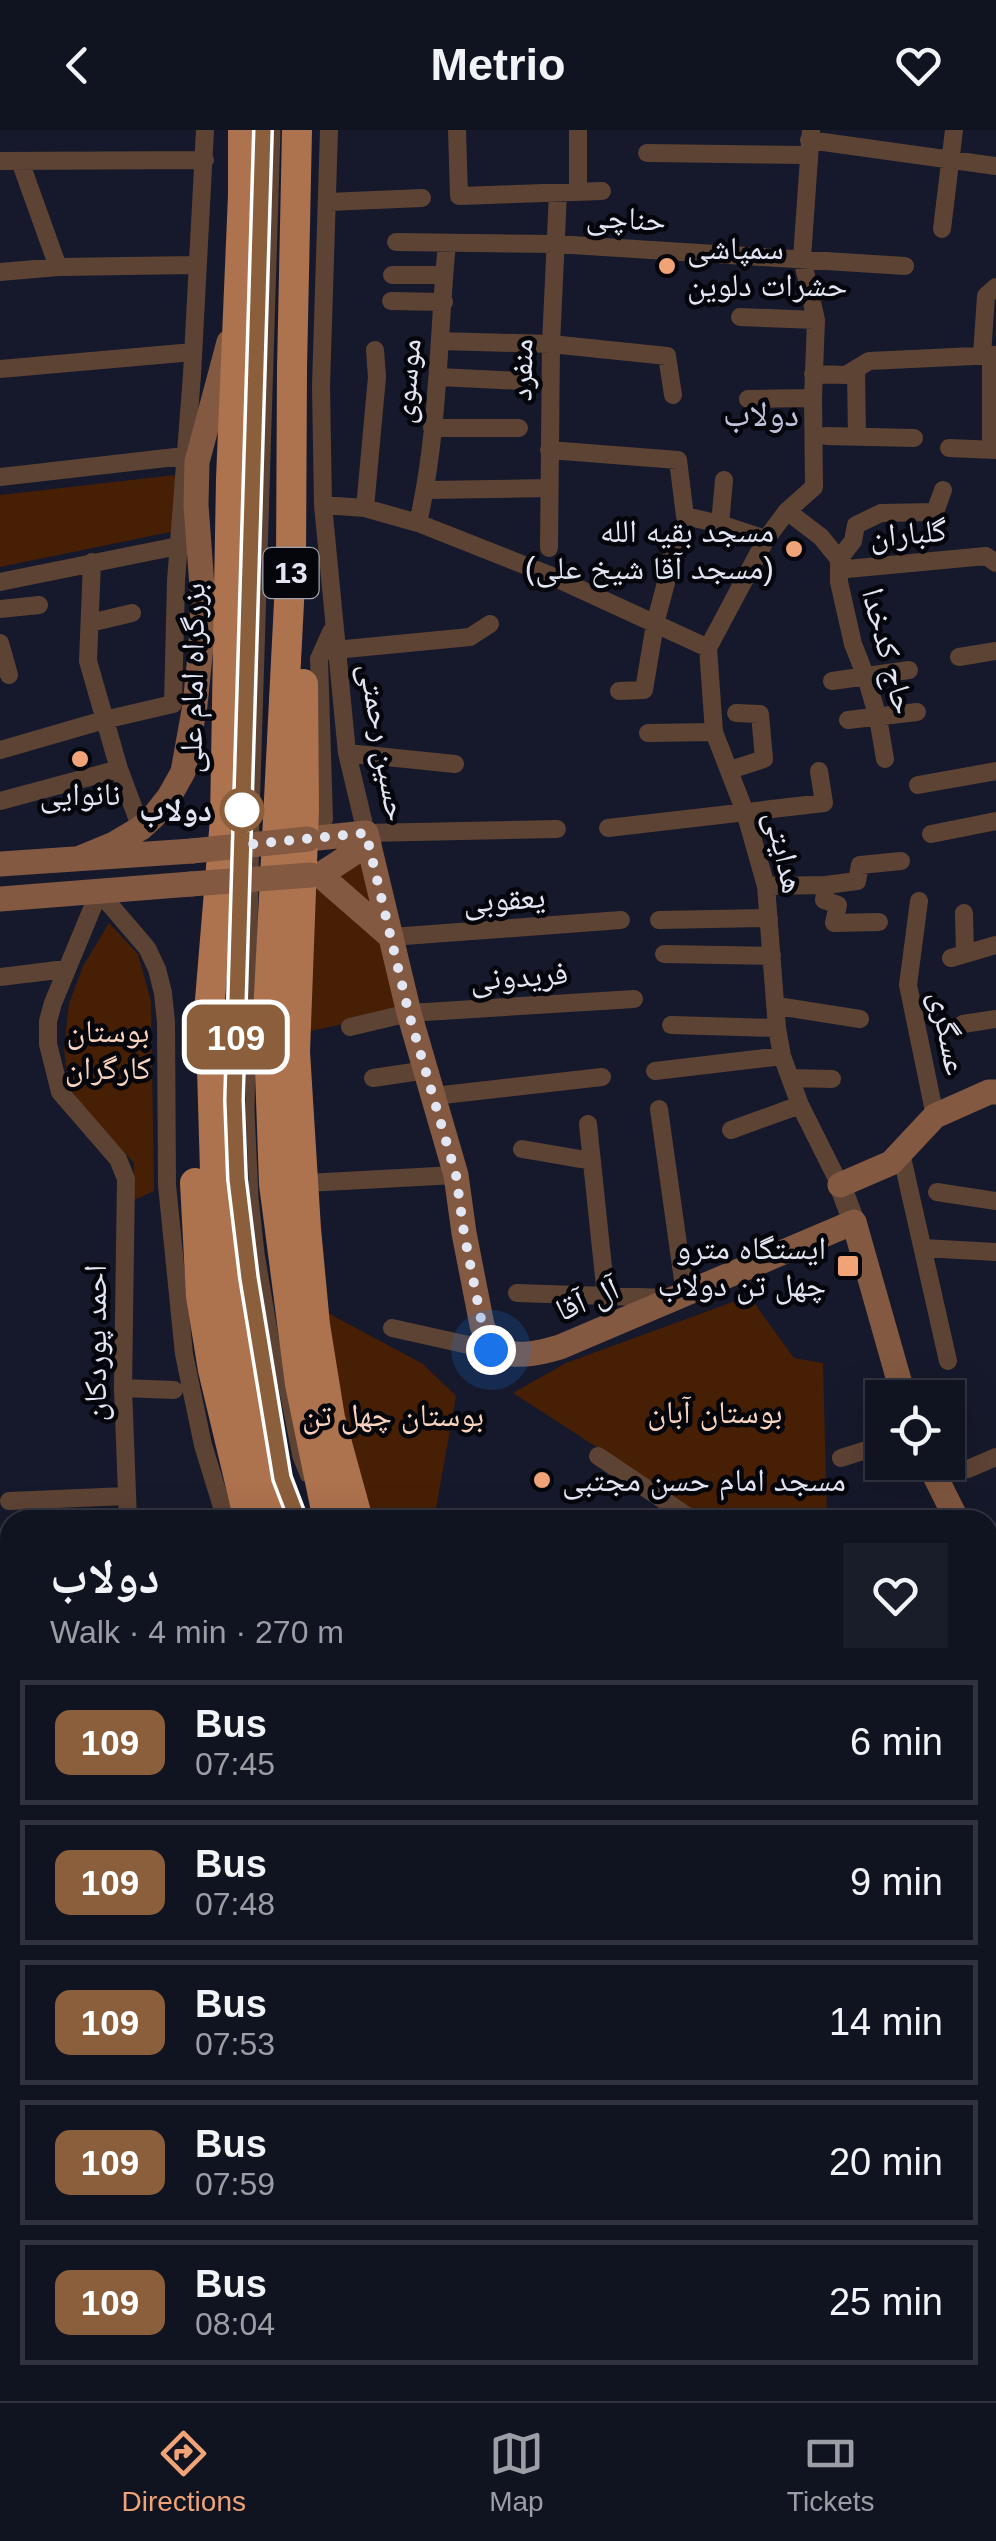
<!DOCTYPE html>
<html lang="en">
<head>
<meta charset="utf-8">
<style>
  :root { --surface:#101320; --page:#191c29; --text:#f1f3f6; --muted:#9c9ea5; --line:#30323e; --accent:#efa377 }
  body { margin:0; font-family:Arial,"Noto Naskh Arabic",sans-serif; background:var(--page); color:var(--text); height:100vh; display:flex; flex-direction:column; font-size:38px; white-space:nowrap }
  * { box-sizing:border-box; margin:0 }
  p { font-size:32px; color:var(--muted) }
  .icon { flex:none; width:55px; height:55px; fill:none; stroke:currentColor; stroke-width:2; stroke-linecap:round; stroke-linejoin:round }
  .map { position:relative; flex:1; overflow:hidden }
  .details { position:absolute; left:0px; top:1380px; width:998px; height:892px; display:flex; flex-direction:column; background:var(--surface); border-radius:30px 30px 0 0; box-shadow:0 10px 40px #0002,0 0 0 2px var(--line) }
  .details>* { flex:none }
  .badge { padding:0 20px; border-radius:15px; font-size:35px; line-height:65px }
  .tools { position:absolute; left:865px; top:1250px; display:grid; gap:20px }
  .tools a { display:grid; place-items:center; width:100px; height:100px; border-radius:0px; background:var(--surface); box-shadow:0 10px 40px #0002,0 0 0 2px var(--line); font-size:50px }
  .you { position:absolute; width:50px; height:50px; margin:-25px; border:8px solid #fff; border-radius:50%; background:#1a73e8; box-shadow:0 0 0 15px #1a73e833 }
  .map>.badge { position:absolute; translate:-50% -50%; box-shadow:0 0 0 5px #fff }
  .round { display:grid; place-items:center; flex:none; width:105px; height:105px; border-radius:0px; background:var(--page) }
  .head { display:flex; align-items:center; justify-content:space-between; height:170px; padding:0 50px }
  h1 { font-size:48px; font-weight:800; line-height:75px }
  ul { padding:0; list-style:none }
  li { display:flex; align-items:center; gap:30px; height:125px; margin:0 20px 15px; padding:0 30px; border:5px solid var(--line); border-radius:0px }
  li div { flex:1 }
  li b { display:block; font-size:38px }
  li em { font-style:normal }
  li .badge { min-width:110px; font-weight:700; text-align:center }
  header { display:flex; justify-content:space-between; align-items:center; height:130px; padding:0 50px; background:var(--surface); font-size:45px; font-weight:800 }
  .dock { display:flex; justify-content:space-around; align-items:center; height:140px; border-top:2px solid var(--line); background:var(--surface); font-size:28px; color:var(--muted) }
  .dock a { display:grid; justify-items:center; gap:5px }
  .dock .current { color:var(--accent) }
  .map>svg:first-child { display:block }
  .green { fill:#471f04 }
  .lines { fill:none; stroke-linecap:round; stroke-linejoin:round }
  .trunk-tunnel { stroke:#353849; stroke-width:30; stroke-dasharray:30 15; stroke-linecap:butt }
  .service { stroke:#5d4334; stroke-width:9 }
  .minor { stroke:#5d4334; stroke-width:18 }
  .tertiary { stroke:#5d4334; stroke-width:22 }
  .secondary { stroke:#835941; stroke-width:25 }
  .trunk { stroke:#ad724e; stroke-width:30 }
  .secondary-bridge { stroke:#835941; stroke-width:25 }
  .trunk-bridge { stroke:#ad724e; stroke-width:30 }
  .line-casing { stroke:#fff; stroke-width:22 }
  .line { stroke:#8b5e3c; stroke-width:15 }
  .walk { stroke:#e2e5f2; stroke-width:10; stroke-dasharray:0 18 }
  .poi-dot { fill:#efa377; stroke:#05050c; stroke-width:4 }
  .stop-dot { fill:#fff; stroke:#8b5e3c; stroke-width:5 }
  .labels { text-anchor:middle; stroke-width:9; stroke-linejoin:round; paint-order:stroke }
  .shield { fill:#05050c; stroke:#a0a2ad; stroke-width:2.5 }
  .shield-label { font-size:30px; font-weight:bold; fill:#e2e5f2 }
  .street-label { font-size:32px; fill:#e2e5f2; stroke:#05050c }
  .poi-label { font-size:32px; fill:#e2e5f2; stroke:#05050c; text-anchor:start }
  .stop-label { font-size:32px; font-weight:bold; fill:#e2e5f2; stroke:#05050c; text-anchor:end }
  .park-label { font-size:32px; fill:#f9d3bf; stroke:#05050c }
  .neighbourhood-label { font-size:35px; fill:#bfc4dd; stroke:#05050c }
</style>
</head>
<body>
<header><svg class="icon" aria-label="back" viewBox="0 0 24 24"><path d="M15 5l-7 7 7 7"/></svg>Metrio<svg class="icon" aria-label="heart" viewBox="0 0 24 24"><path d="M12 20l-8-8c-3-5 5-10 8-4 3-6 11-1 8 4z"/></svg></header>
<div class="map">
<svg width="996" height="2271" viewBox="0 0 996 2271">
  <rect width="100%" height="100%" fill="#16192b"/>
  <path class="green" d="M184,344L180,400L0,437V365Z
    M362,725L379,786L328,748Z
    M309,756L317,758L382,809L404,881L306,902Z
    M109,793L138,824L151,871L154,1061L134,1070V1033L69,962L64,918L69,874L83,836Z
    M749,1166L794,1228L823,1233L827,1390H709L513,1263L566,1233Z
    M330,1184L423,1234L456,1266L434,1390H368L314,1196Z
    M10,2027V2077L0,2079V2029Z
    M996,2070V2169L988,2164V2079Z
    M10,2214V2262L49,2263V2271H0V2215Z"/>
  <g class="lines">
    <path class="trunk-tunnel" d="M988,2168L996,2173"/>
    <path class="service" d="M263,0L235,970L237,1049L249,1148L282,1348L298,1390
      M276,0L255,686L250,980L254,1068L260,1123L279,1237L297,1327L305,1347
      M988,2178L996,2183"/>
    <path class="minor" d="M329,0L321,256L323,375L347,623L366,703L557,699
      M457,0L459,66L602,61
      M811,0L802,128L816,190L813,268L814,357L787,381L766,409L708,518L714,602L745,682L766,756L777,898L782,926L800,975L840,1055
      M809,10L996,36
      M647,23L808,25
      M0,31L205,30
      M20,31L58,137
      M578,62V0
      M328,72L422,68
      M942,99L954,0
      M396,112L556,114L905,136
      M0,142L58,137L196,135
      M392,145H444
      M391,171L444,172
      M740,187L816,190
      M440,211L551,214L667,226L673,265
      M982,225L986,166L996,157
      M991,225V320
      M0,239L193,222
      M856,239L857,307
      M813,244L846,245L869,231L996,225
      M439,247L522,251
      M748,269L813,268
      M432,298H519
      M826,306L914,308
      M949,318L996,320
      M549,320L678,330L685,386L720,394L766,409
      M0,347L184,326
      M426,360L549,358
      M323,375L365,378L418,393L547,444L708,518
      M365,378L377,247L375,220
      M787,381L821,407L847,439L986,426L996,433
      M418,393C439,301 438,206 447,113
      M720,394L724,350
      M549,418L551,214L558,63
      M92,432L88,531L119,639L141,698
      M0,452L178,416
      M0,479L39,475
      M90,493L132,483
      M0,513L9,545
      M335,520L470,507L490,494
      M959,527L996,521
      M832,551L909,540
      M619,561L644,560L655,494L671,434L673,412
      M848,590L917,582
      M648,603L714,602
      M0,620L104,590L173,574L176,451L192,245L205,0
      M347,623L455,634
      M885,629L878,588L866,547L853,514L839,452V429L853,411L856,395L881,383L935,382L943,360
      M730,640L764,629L760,584L736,583
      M918,655L996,641
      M0,671L119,639
      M608,698L824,673L819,641
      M931,704L996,691
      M313,708L324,689L319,529L331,502
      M826,755L824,770L838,775L834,793L879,792
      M766,756L826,755L857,751L860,735L901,731
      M919,771L908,855L935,986
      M964,783L965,823
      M659,790L769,788
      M391,807L621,790
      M664,824L772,826
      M951,828L996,815
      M0,847L66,839
      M777,876L860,889
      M963,894L996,889
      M671,895L777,898
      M350,897L409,883L634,869
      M655,941L782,926
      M373,948L427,940
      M790,948L832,949
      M434,966L602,947
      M659,979L685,1164
      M588,994L606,1166
      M731,1000L800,975
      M522,1019L592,1031
      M901,1023L948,1231
      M306,1053L456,1045
      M937,1062L996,1071
      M923,1118L996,1122
      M517,1163L669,1168
      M392,1198L491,1220
      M123,1258L174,1260
      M598,1326L693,1390
      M841,1328L882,1315
      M968,1339L996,1327
      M9,1371L127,1366
      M128,1390L123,1258L126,1049L118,1029L60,962L48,914V891L53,873L99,762L147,818L157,839L163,863L166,892L167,1055L184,1224L203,1315L226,1390
      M988,1555L992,1554
      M0,1598L10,1597
      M988,1665L996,1664
      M0,1671H10
      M0,1747L10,1746
      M988,1759H996
      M0,1905L10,1904
      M0,1958L10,1956
      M0,2018L10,2017
      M0,2206L10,2205
      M56,2262V2271
      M172,2262V2271
      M342,2262L365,2268L448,2262
      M125,2271L126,2262"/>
    <path class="tertiary" d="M840,1055L854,1092"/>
    <path class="secondary" d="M308,709L366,703L409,883L456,1045L464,1103L482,1195L491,1220C519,1227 533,1225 560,1217L854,1092L904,1268
      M80,728L114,714L141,698L154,686L169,667L183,642L195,575L201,516L203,470L196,375L197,332L229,212
      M0,734L192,721
      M311,745H320L369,713
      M320,745L391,807
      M0,769L191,754
      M840,1055L891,1033L935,986L989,962H996
      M928,1332L957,1390
      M988,1452L996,1466
      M0,2155L10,2156
      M988,2258L996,2262"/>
    <path class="trunk" d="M243,0V65L231,349L225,689L210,870L216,1076L226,1153L235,1217L271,1377L276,1390
      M297,0L292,239L291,433L268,885L274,1054L300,1254L328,1390
      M303,554L304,680L295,922L306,1099L315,1195L330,1288L358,1390
      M195,1053L201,1166L213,1240L249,1390
      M988,1852L996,1855
      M988,1943L996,1942
      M988,1983L996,1981
      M988,2015L996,2009
      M988,2042L996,2056
      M0,2094L10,2092
      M0,2141L10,2139
      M988,2196L996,2201"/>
    <path class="secondary-bridge" d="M192,721L308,709
      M191,754L311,745"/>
    <path class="trunk-bridge" d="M988,1892L996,1904"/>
  </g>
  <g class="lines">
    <g class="line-casing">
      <path id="line" d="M263,0L234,970L237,1049L249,1148L282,1348L298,1390"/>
    </g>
    <use href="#line" class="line"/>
    <path class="walk" d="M242,680L253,714L366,703L409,884L456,1045L464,1103L482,1194L491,1220"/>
  </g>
  <g class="poi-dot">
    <circle cx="667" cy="136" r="10"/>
    <circle cx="794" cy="419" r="10"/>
    <circle cx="80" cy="629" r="10"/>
    <rect x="836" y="1124" width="24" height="24" rx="5"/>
    <circle cx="542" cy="1350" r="10"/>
  </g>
  <circle class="stop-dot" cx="242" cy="680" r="20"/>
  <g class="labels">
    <rect class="shield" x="263.5" y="418" width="55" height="50" rx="8"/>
    <g class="shield-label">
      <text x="291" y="453">13</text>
    </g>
    <g class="street-label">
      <text transform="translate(626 88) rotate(3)" y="11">حناچی</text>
      <text transform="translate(521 240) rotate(-89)" y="11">منفرد</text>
      <text transform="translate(406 251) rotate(-85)" y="11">موسوی</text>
      <text transform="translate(908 403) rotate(-5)" y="11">گلباران</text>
      <text transform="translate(889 521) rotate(75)" y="11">حاج کدخدا</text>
      <text transform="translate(192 548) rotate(-89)" y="11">بزرگراه امام علی</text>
      <text transform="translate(384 612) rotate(80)" y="11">حسین رحمتی</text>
      <text transform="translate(785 722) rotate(77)" y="11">هدایتی</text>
      <text transform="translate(504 769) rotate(-4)" y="11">یعقوبی</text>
      <text transform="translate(519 846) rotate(-4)" y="11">فریدونی</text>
      <text transform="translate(949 903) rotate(79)" y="11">عسگری</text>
      <text transform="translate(587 1169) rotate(-23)" y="11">آل آقا</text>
      <text transform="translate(95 1213) rotate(-90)" y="11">احمد پوردکان</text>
    </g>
    <g class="poi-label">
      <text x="687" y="129">سمپاشی<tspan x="687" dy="37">حشرات دلوین</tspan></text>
      <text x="774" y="412" text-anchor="end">مسجد بقیه الله<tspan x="774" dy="37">(مسجد آقا شیخ علی)</tspan></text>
      <text x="80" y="675" text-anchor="middle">نانوایی</text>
      <text x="826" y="1129" text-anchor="end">ایستگاه مترو<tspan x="826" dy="37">چهل تن دولاب</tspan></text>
      <text x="562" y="1361">مسجد امام حسن مجتبی</text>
    </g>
    <g class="stop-label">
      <text x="212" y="691">دولاب</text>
    </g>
    <g class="park-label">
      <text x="108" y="912">بوستان<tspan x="108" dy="37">کارگران</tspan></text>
      <text x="715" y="1293">بوستان آبان</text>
      <text x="393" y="1296">بوستان چهل تن</text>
    </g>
    <g class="neighbourhood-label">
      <text x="761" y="296">دولاب</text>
    </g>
  </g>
</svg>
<div class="tools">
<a><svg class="icon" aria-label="locate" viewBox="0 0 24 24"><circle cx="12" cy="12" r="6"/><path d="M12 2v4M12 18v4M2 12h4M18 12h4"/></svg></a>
</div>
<div class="you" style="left:491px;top:1220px"></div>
<b class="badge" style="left:236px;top:907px;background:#8b5e3c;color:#fff">109</b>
<section class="details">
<div class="head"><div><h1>دولاب</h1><p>Walk · 4 min · 270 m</p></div><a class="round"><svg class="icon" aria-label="heart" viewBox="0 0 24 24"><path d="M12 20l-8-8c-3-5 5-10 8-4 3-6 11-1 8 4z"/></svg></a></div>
<ul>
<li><span class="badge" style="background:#8b5e3c;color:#fff">109</span><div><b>Bus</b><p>07:45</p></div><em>6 min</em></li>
<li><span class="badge" style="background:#8b5e3c;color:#fff">109</span><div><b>Bus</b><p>07:48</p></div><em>9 min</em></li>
<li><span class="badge" style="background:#8b5e3c;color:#fff">109</span><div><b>Bus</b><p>07:53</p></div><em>14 min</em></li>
<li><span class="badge" style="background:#8b5e3c;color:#fff">109</span><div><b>Bus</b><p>07:59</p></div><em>20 min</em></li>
<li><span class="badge" style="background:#8b5e3c;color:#fff">109</span><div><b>Bus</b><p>08:04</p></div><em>25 min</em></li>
</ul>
</section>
</div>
<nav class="dock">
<a class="current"><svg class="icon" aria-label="directions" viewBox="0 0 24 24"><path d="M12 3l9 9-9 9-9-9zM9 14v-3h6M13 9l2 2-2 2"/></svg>Directions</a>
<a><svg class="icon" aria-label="map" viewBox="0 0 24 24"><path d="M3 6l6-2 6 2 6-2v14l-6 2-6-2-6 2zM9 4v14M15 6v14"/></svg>Map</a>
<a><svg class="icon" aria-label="tickets" viewBox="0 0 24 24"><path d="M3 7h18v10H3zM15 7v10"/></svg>Tickets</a>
</nav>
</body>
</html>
